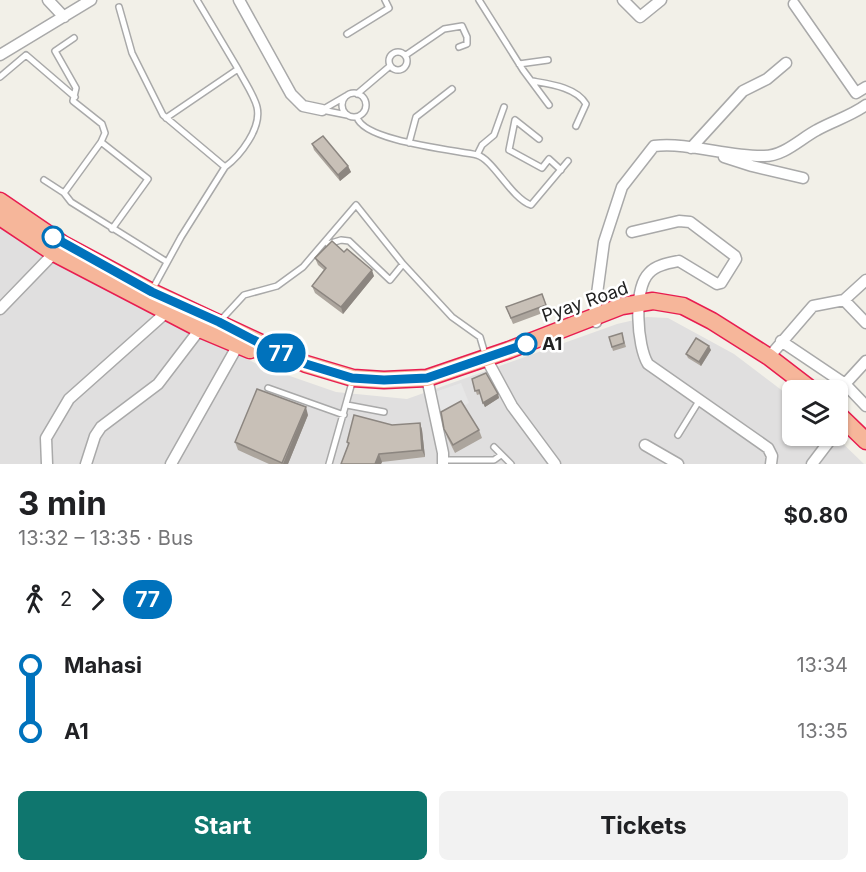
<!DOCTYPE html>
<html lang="en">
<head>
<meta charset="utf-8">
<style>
  :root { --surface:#fff; --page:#f2f2f2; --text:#202124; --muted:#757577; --accent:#0f766e }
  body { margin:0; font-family:Inter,sans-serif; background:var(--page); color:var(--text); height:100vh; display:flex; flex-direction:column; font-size:22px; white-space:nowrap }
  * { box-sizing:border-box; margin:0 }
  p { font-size:20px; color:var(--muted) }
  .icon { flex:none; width:33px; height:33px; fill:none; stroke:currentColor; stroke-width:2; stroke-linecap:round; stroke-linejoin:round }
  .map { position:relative; height:464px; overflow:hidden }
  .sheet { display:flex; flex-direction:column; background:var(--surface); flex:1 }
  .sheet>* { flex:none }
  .badge { padding:0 12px; border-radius:20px; font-size:21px; line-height:39px }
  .buttons { position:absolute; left:782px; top:380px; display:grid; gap:12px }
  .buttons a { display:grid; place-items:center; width:66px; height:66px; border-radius:9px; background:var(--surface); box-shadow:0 2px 4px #0004; font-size:30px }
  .map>.badge { position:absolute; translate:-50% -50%; box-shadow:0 0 0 3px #fff }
  .legs { display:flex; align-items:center; gap:9px; height:66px; padding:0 18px; font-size:20px }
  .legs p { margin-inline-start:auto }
  .head { display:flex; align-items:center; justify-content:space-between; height:102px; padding:0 18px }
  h1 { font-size:33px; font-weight:700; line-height:45px }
  .cta { display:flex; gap:12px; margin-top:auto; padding:12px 18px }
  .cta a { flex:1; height:69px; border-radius:9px; background:var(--accent); color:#fff; font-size:24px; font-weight:700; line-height:69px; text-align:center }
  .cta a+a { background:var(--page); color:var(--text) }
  ul { padding:0 18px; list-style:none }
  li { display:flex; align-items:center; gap:21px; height:66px; font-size:22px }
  li i { display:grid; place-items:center; width:9px; height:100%; margin:0 8px; background:currentColor }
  li i::after { content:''; width:15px; height:15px; margin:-8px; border:4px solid; border-radius:50%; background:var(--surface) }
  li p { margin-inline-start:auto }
  li:first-child i { background:linear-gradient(#0000 50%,currentColor 0) }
  li:last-child i { background:linear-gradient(currentColor 50%,#0000 0) }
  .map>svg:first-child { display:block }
  .residential { fill:#e0dfdf }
  .parking { fill:#e6e6e6 }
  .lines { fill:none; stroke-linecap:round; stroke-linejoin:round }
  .service-casing { stroke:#a9a9a9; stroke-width:8 }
  .minor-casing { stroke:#a9a9a9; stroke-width:13 }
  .trunk-casing { stroke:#e81d50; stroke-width:19 }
  .service { stroke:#fff; stroke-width:5 }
  .minor { stroke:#fff; stroke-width:10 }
  .trunk { stroke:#f6b69a; stroke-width:16 }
  .wall { fill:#aca59d }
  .shaded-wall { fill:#8c8680 }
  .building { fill:#c8c0b7; stroke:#8c8680; stroke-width:1.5 }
  .line-1-casing { stroke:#fff; stroke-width:14 }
  .line-1 { stroke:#0072bc; stroke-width:9 }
  .stop-1-dot { fill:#fff; stroke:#0072bc; stroke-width:3 }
  .labels { text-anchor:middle; stroke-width:5; stroke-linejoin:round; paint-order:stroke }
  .street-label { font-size:18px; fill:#222; stroke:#fff }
  .stop-label { font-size:18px; font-weight:bold; fill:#222; stroke:#fff; text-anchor:start }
</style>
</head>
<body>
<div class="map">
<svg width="866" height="464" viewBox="0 0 866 464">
  <rect width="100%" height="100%" fill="#f2f0e8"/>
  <path class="residential" d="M0,225L110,290L261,366L336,392L407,399L617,324L647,317L668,318L734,354L792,398V435H834L864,464H0Z"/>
  <path class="parking" d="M461,383L469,403L441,418L432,393Z"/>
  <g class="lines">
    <g class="service-casing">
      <path id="service" d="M479,0L523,70L549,105
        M119,7L132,53L163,115L225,167L181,237L152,290
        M347,34L389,8L385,0
        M389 61a9 9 0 1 1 18 0a9 9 0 1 1-18 0Z
        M406,55L444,29L462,26L467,37V44L459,47
        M519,64L548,60
        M0,77L26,55L75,97
        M532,81C549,84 576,87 586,104L576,126
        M342 105a12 12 0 1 1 24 0a12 12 0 1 1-24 0Z
        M357,94L390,66
        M322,110L346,96
        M322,110L347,115
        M357,117C363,141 454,150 477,155C493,159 511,198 531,205L568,161
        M166,118L238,69L197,0
        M539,139L515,120L509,150L542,168L549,159L561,170
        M101,142L148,179L112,229
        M409,143L416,117L452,89
        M477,155L482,145L494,135L504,107
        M225,167C240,156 262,128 257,107C254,95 244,81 238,69
        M44,180L64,193L71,202L167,262
        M64,193L101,142L105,133L102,124L73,101L76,88L55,51L74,38
        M328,244L341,240L349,241L390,280L403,264L452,317L480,337L485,354
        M220,321L244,295L277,286L303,267L356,205L403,264
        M268,388L344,415
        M347,405L384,412
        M678,435L699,401
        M494,447L511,464
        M444,460H494L501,455
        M329,464L351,386"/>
    </g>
    <g class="minor-casing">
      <path id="minor" d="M48,0L64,17
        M239,0L291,94L303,106L322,110
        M623,0L640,17L661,0
        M794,4L856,93L866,87
        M0,55L91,0
        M691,148L743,91L767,79L786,63
        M724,157L752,166L803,178
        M632,232L679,221L690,222L735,256L736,259L721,283L717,284L679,261C669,263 656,265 649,273C633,289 637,346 648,364L768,448L772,456L771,464
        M844,300L866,323
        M0,309L58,249
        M596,322L594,316L604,242L622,187L654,146C690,142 727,157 764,156C784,156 800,139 817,130C833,121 851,116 866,105
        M781,341L845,384L866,406
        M769,357L813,306L844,300L866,280
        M486,358L512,406L555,464
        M427,378L443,453V464
        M845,384L866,361
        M645,445L678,464
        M47,464L46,438L69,399L170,309
        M86,464L95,436L101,427L158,384L200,329
        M171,464L238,345
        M812,464L834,435"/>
    </g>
    <g class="trunk-casing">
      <path id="trunk" d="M0,201L63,244L152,292L306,364L353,378L384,380L427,378L509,350L622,306L653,301L683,306L712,321L769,357L812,390
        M0,217L54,253L200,329L250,350
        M837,413L866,441"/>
    </g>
    <use href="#service" class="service"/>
    <use href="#minor" class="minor"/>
    <use href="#trunk" class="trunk"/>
  </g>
  <path class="wall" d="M312,144L348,166L351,172L340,181L314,150Z
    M315,258L374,276L343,314L315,293L312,286L324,270L318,265Z
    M542,294L548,311L513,324L506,307Z
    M622,333L626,347L613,351L609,337Z
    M711,350L701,366L688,358L686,354Z
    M472,379L498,394L499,398L485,407L480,394L477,395Z
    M308,415L288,464H269L238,450L235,442Z
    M420,423L422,430L425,457L382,462L381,464H341L348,445L347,442Z
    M444,429L479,430L482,438L455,453L447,437Z"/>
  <path class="shaded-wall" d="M348,166L351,172L340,181L338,175Z
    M372,270L374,276L343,314L341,307Z
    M709,346L711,350L701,366L699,362Z
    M498,394L499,398L485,407L483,403Z
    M306,407L308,415L288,464H283Z
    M420,423L422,430L425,457L422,450Z
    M379,454L382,462L381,464H375Z"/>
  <path class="building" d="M323,136L348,166L338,175L312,144Z
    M332,241L344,252L347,249L372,270L341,307L312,286L326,268L315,258Z
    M542,294L546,305L511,318L506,307Z
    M622,333L624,343L612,347L609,337Z
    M696,338L709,346L699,362L686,354Z
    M486,373L498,394L483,403L479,390L475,391L472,379Z
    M257,389L306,407L282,463L235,442Z
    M461,401L479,430L453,445L444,429L441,412Z
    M354,415L392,425L420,423L422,450L379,454L375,464H341L349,443L347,442Z"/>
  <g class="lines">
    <g class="line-1-casing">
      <path id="line-1" d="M53,237L152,292L219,322L271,349L306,364L352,378L384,380L427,378L526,344"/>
    </g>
    <use href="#line-1" class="line-1"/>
  </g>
  <g class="stop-1-dot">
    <circle cx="53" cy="237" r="10"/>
    <circle cx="526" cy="344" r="10"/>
  </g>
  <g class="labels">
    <g class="street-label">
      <text transform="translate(585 302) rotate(-19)" y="6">Pyay Road</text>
    </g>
    <g class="stop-label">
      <text x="542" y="350">A1</text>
    </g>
  </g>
</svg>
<div class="buttons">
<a><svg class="icon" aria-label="layers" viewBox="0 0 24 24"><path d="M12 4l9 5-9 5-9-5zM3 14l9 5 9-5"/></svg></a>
</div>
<b class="badge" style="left:281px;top:353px;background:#0072bc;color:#fff">77</b>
</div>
<section class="sheet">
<div class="head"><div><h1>3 min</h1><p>13:32 – 13:35 · Bus</p></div><b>$0.80</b></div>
<div class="legs"><svg class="icon" aria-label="walk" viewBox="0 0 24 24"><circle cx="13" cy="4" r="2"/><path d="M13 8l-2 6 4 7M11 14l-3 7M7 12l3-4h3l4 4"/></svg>2<svg class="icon" aria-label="forward" viewBox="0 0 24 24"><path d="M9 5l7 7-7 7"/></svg><b class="badge" style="background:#0072bc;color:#fff">77</b></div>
<ul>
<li><i style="color:#0072bc"></i><b>Mahasi</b><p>13:34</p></li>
<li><i style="color:#0072bc"></i><b>A1</b><p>13:35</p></li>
</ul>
<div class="cta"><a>Start</a><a>Tickets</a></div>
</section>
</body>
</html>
